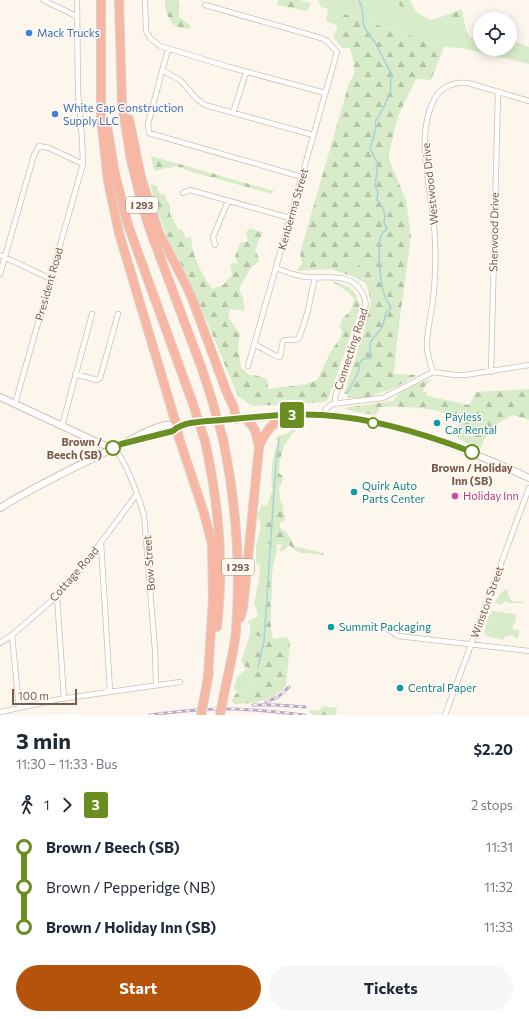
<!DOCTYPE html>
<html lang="en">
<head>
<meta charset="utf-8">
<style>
  :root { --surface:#fff; --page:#f6f6f7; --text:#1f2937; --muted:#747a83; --accent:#b45309 }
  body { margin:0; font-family:Commissioner,sans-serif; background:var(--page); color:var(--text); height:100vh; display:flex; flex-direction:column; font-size:15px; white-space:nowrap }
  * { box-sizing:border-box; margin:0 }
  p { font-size:13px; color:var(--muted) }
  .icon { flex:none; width:22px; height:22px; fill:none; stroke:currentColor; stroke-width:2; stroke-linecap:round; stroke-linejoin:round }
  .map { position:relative; height:715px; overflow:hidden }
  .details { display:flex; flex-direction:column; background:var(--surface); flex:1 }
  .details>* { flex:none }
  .badge { padding:0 8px; border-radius:3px; font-size:14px; line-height:26px }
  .buttons { position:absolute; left:473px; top:12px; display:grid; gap:8px }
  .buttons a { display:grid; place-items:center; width:44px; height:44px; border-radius:50%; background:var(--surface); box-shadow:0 2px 10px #0003; font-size:20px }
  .scale { position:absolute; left:12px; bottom:10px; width:65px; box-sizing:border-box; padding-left:4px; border:2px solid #7a5c4d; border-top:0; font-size:11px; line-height:14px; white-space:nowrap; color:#7a5c4d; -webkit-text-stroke:3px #fffaf3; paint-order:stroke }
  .map>.badge { position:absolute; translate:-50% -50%; box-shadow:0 0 0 2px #fff }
  .legs { display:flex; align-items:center; gap:6px; height:44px; padding:0 16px; font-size:13px }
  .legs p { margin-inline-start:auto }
  .summary { display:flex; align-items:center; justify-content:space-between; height:68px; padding:0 16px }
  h1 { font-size:22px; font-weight:700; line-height:30px }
  .primary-button { display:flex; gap:8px; margin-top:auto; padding:8px 16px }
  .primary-button a { flex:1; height:46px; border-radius:24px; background:var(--accent); color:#fff; font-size:16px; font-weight:700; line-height:46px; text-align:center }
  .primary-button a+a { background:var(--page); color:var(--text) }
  ul { padding:0 16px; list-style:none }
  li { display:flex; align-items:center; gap:14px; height:40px; font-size:15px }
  li i { display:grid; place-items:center; width:6px; height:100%; margin:0 5px; background:currentColor }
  li i::after { content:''; width:10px; height:10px; margin:-5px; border:3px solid; border-radius:50%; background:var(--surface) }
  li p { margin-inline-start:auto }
  li:first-child i { background:linear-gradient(#0000 50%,currentColor 0) }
  li:last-child i { background:linear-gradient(currentColor 50%,#0000 0) }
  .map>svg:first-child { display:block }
  .grass { fill:#d8ecc9 }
  .forest { fill:url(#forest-firs) }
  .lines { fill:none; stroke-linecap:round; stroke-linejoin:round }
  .stream { stroke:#a5d3da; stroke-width:1.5 }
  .street-casing { stroke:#d1beb0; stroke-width:6 }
  .secondary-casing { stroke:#d6c0b0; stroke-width:8 }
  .highway-casing { stroke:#dad1cd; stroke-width:10 }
  .street { stroke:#fff; stroke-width:4.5 }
  .secondary { stroke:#fff; stroke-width:6 }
  .highway { stroke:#f7b7a3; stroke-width:8 }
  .rail-casing { stroke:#b9a8c9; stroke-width:3 }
  .rail { stroke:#fffaf3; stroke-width:1.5; stroke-dasharray:4.5; stroke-linecap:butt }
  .highway-bridge-casing { stroke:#dad1cd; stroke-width:10; stroke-linecap:butt }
  .highway-bridge { stroke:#f7b7a3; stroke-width:8 }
  .line-1-casing { stroke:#fff; stroke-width:9 }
  .line-1 { stroke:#6b8e23; stroke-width:6 }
  .shop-dot { fill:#3f7fe0; stroke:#fffaf3; stroke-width:1.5 }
  .stop-1-dot { fill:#fff; stroke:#6b8e23; stroke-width:2 }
  .culture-dot { fill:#0f9aa8; stroke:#fffaf3; stroke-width:1.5 }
  .hotel-dot { fill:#d1479c; stroke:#fffaf3; stroke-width:1.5 }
  .labels { text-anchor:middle; stroke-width:3; stroke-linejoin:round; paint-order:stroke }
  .shield { fill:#fffaf3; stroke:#a28b7f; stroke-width:1 }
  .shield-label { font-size:10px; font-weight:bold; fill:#7a5c4d }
  .shop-label { font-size:11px; fill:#366cbe; stroke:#fffaf3; text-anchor:start }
  .street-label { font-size:11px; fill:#7a5c4d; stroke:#fffaf3 }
  .culture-label { font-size:11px; fill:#0d838f; stroke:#fffaf3; text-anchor:start }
  .stop-label { font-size:11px; font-weight:bold; fill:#7a5c4d; stroke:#fffaf3; text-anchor:end }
  .hotel-label { font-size:11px; fill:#b23c85; stroke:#fffaf3; text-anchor:start }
</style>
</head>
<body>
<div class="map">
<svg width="529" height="715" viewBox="0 0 529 715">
  <defs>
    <pattern id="forest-firs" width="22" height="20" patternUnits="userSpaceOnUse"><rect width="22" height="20" fill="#d8ecc9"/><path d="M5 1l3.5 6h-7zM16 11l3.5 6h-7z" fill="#b4c2a5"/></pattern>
  </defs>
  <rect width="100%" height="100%" fill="#fdf6ec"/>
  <path class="grass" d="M318,0H382L415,11L430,20L438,18L465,27L470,38H480V49H510V40L529,47V64L462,48L444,47L339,12L338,26L326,21L328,9L321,7Z
    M359,247V264L354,277L349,275V269L343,266Z
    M300,426L299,428L292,434L284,446L283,441L278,443V441L276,440L277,436C283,436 292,431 295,427Z
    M279,489L280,499L283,505V508L278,507L264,520L272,547H276L277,549C275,557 273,566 272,575C272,583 273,597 270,604V594L267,589L264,596L266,609L262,620L255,622L262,637L261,641L252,650L243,664C250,671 253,677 251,687L244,688L236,692L234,688L237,677L246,669L241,661C244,650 252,636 250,625L247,622L254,618L258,617L257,610L254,605C256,591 260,579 260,565L256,563V546L261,525L257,515L262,504L264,506L267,505L272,491L275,494Z
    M505,589L508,591V596L512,601L524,602V603H508L504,601L502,605L495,603C497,597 501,594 505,589Z
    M493,611L515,614L516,619L512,629L519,630V636L517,639L511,635L505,637L503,640L487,636L484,632L489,616Z"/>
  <path class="forest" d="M165,0H179V17L190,25V29C187,29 183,29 180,28C169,25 164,10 165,0Z
    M279,0H299L311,3L307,11L277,5Z
    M382,0H410L415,11Z
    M462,9L465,27L438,18Z
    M338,12L444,47L431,80L416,79L398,116L388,157L406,200L411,236L398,332L394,374L417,375L396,387L367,398H348V394H344L364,331L371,301L366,283L354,277L359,264V248L344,266L349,269V275L331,269L297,271L302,263L300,253L349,83L354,75V63L350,48H342L333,37L338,26Z
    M151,156L274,191L272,194L192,172L176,166L154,171Z
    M150,183L157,187L160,194H164L170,206V214L178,229L182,230L186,238L191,237C192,256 201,273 212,289L223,285L232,275L230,264L238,263L235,257L240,243L248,241L246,232L250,228L264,233L259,239L255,251L259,258L258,262L250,269L239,289L243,298L245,311L230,309L228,317L240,334L238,346L241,367L249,375H255L267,379L268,389L307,384L317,380L331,351L341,337L342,330L339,327L343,318L351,311L354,299L349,293L333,282C350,285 357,291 360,308L330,394L326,402L253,406L238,396L191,284L167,237L155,204Z
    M432,379L425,386L423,392H427V396L469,405L476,392L529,389V420L513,415C496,424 487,429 481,448L458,439L456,430L459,423C457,421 454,417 452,416C435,407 399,406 380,407L376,415L354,412L344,408L393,401C399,390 420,382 432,379Z
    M283,440L284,446L280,459L279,473L283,477C283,482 278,491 274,494C269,488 272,451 278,444C279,443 282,441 283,440Z
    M278,507L283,508L285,520L280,523V528C288,532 291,537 294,546L324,553L323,555L297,552L289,545L282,552L279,550L282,545L279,544L276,547H272L267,542L264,520L268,514Z
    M270,572L271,629L273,639L287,637L290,642L286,686L275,696L254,703L234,704L232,700C237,691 241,688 251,687L252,681L245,679L244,675L249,671C241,662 241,661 247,650H252V646L261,641L262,637L255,635L252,627L255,622L262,620L266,609L264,596L267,589L263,581L267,573Z
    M323,706L337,708L336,715H313L310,713V710H319Z"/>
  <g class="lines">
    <path class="stream" d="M348,392L359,371V364L363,359L371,358C372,353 369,351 370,346C370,339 377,335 380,330C384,325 385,318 386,312L391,308C390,304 387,301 385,297C380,282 377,251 381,236C382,233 385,231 387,228L384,223C386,213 384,208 377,200L378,193L375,185L378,165L370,148L376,128L375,122C381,113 386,103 390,93C392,86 389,80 392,74L387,66L376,44L364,27L362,8L359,0
      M258,667L264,641L276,462L279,439"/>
    <g class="street-casing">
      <path id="street" d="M43,0L76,16
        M145,0L146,31L150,38L160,46L229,67L325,93
        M205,5L321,38L327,41L337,52L248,366
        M168,49L148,124L149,133L302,177
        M162,70L180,80L197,99L205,105L313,135
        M233,113L246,72
        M183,193L190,190L290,218
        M215,245L213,237L228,201
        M0,255L51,279
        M276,268C286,272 296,276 307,277C325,279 350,272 361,291C366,298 366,304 365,312L335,397V403
        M0,274L34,155L39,146L49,148L83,164
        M254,344L274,355L280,357L283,341C288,338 294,342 299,338L307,314L315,277
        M433,372C431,365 428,357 427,349C426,333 431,316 433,300C435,281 436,262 435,243C435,198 414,146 432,104C438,88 452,81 468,83L529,101
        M491,372L498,93
        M75,374L97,380L100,378L118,314
        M15,404L83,164L82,138L78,93L77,0
        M324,415L326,409L332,404L383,398L433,372L455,375H465L529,365
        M62,426L92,314
        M113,448C126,458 139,499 144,515L155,650L156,685
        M101,543L110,691
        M57,596L64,699
        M389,630L398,636L529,651
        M12,635L19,708
        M0,643L12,635L57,596L79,572L137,494
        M0,712L60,699L180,682
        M445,715L529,488"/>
    </g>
    <g class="secondary-casing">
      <path id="secondary" d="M0,397L101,444L113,448
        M121,444L169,432C173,431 175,428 179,426C199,420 233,419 254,418C277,416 301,413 324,415C396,421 465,448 529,478
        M0,508C38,484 80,465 120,445C135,438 148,429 165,425C170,424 173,425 177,427"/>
    </g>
    <g class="highway-casing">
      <path id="highway" d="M101,0V118L108,181L119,233L177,427L179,438L204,513L212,544L213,599L208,676
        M119,0L122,104L125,123L131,160L143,208L150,230L202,369L212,400
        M129,119L141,177L159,233L186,285L193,301L227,393L234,408L236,419
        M107,126L115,174L128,225L193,404
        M223,439C236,502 241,566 236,631C234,652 228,674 224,694
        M205,441C214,482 220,523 220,566C221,586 219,606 217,627
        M259,446C265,432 272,424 284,416
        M240,618L243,608L259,447L255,430L250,423L244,418
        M205,694L209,672"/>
    </g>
    <use href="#street" class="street"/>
    <use href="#secondary" class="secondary"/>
    <use href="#highway" class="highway"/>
    <g class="rail-casing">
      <path id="rail" d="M266,702L278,697L289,687
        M253,705H277L305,707
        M150,715C173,712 197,709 221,709C249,708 277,712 305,715"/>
    </g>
    <use href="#rail" class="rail"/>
    <g class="highway-bridge-casing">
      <path id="highway-bridge" d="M212,400L223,439
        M193,404L205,441
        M201,715L205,694
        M220,715L224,694"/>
    </g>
    <use href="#highway-bridge" class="highway-bridge"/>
  </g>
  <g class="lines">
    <g class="line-1-casing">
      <path id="line-1" d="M113,448L121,444L173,431C182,421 209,421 222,420C255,417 289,413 322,415C373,418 425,434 472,452"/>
    </g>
    <use href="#line-1" class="line-1"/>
  </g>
  <g class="shop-dot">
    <circle cx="29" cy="33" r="4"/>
    <circle cx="55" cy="114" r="4"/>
  </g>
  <g class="stop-1-dot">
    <circle cx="373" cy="423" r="5"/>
    <circle cx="113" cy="448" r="7"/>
    <circle cx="472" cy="452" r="7"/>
  </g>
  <g class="culture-dot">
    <circle cx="437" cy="423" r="4"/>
    <circle cx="354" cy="492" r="4"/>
    <circle cx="331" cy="627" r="4"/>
    <circle cx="400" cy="688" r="4"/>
  </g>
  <circle class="hotel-dot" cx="455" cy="496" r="4"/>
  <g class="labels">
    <g class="shield">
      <rect x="126" y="197" width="32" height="16" rx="3"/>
      <rect x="222" y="559" width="32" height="16" rx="3"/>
    </g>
    <g class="shield-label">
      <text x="142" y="209">I 293</text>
      <text x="238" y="571">I 293</text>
    </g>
    <g class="shop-label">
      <text x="37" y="37">Mack Trucks</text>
      <text x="63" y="112">White Cap Construction<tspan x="63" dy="13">Supply LLC</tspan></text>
    </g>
    <g class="street-label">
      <text transform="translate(430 184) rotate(-96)" y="4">Westwood Drive</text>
      <text transform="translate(293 209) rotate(-74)" y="4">Kenberma Street</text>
      <text transform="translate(494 232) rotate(-89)" y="4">Sherwood Drive</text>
      <text transform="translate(49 284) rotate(-74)" y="4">President Road</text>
      <text transform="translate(351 349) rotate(-72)" y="4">Connecting Road</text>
      <text transform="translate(149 563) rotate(-94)" y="4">Bow Street</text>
      <text transform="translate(74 574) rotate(-49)" y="4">Cottage Road</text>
      <text transform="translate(487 602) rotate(-70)" y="4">Winston Street</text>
    </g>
    <g class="culture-label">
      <text x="445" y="421">Payless<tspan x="445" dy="13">Car Rental</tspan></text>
      <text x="362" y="490">Quirk Auto<tspan x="362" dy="13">Parts Center</tspan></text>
      <text x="339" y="631">Summit Packaging</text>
      <text x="408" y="692">Central Paper</text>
    </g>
    <g class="stop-label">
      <text x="102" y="446">Brown /<tspan x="102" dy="13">Beech (SB)</tspan></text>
      <text x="472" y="472" text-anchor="middle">Brown / Holiday<tspan x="472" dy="13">Inn (SB)</tspan></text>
    </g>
    <g class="hotel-label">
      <text x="463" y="500">Holiday Inn</text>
    </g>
  </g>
</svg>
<div class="buttons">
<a><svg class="icon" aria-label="locate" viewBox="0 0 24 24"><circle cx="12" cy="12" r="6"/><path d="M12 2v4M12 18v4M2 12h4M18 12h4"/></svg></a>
</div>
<div class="scale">100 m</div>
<b class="badge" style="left:292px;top:415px;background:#6b8e23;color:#fff">3</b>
</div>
<section class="details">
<div class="summary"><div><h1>3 min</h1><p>11:30 – 11:33 · Bus</p></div><b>$2.20</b></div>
<div class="legs"><svg class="icon" aria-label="walk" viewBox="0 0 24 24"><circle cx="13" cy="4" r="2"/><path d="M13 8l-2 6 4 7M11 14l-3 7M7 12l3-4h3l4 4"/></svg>1<svg class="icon" aria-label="forward" viewBox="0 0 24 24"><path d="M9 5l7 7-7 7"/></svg><b class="badge" style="background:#6b8e23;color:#fff">3</b><p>2 stops</p></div>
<ul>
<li><i style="color:#6b8e23"></i><b>Brown / Beech (SB)</b><p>11:31</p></li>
<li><i style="color:#6b8e23"></i><span>Brown / Pepperidge (NB)</span><p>11:32</p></li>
<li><i style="color:#6b8e23"></i><b>Brown / Holiday Inn (SB)</b><p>11:33</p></li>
</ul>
<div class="primary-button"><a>Start</a><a>Tickets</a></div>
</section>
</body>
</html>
